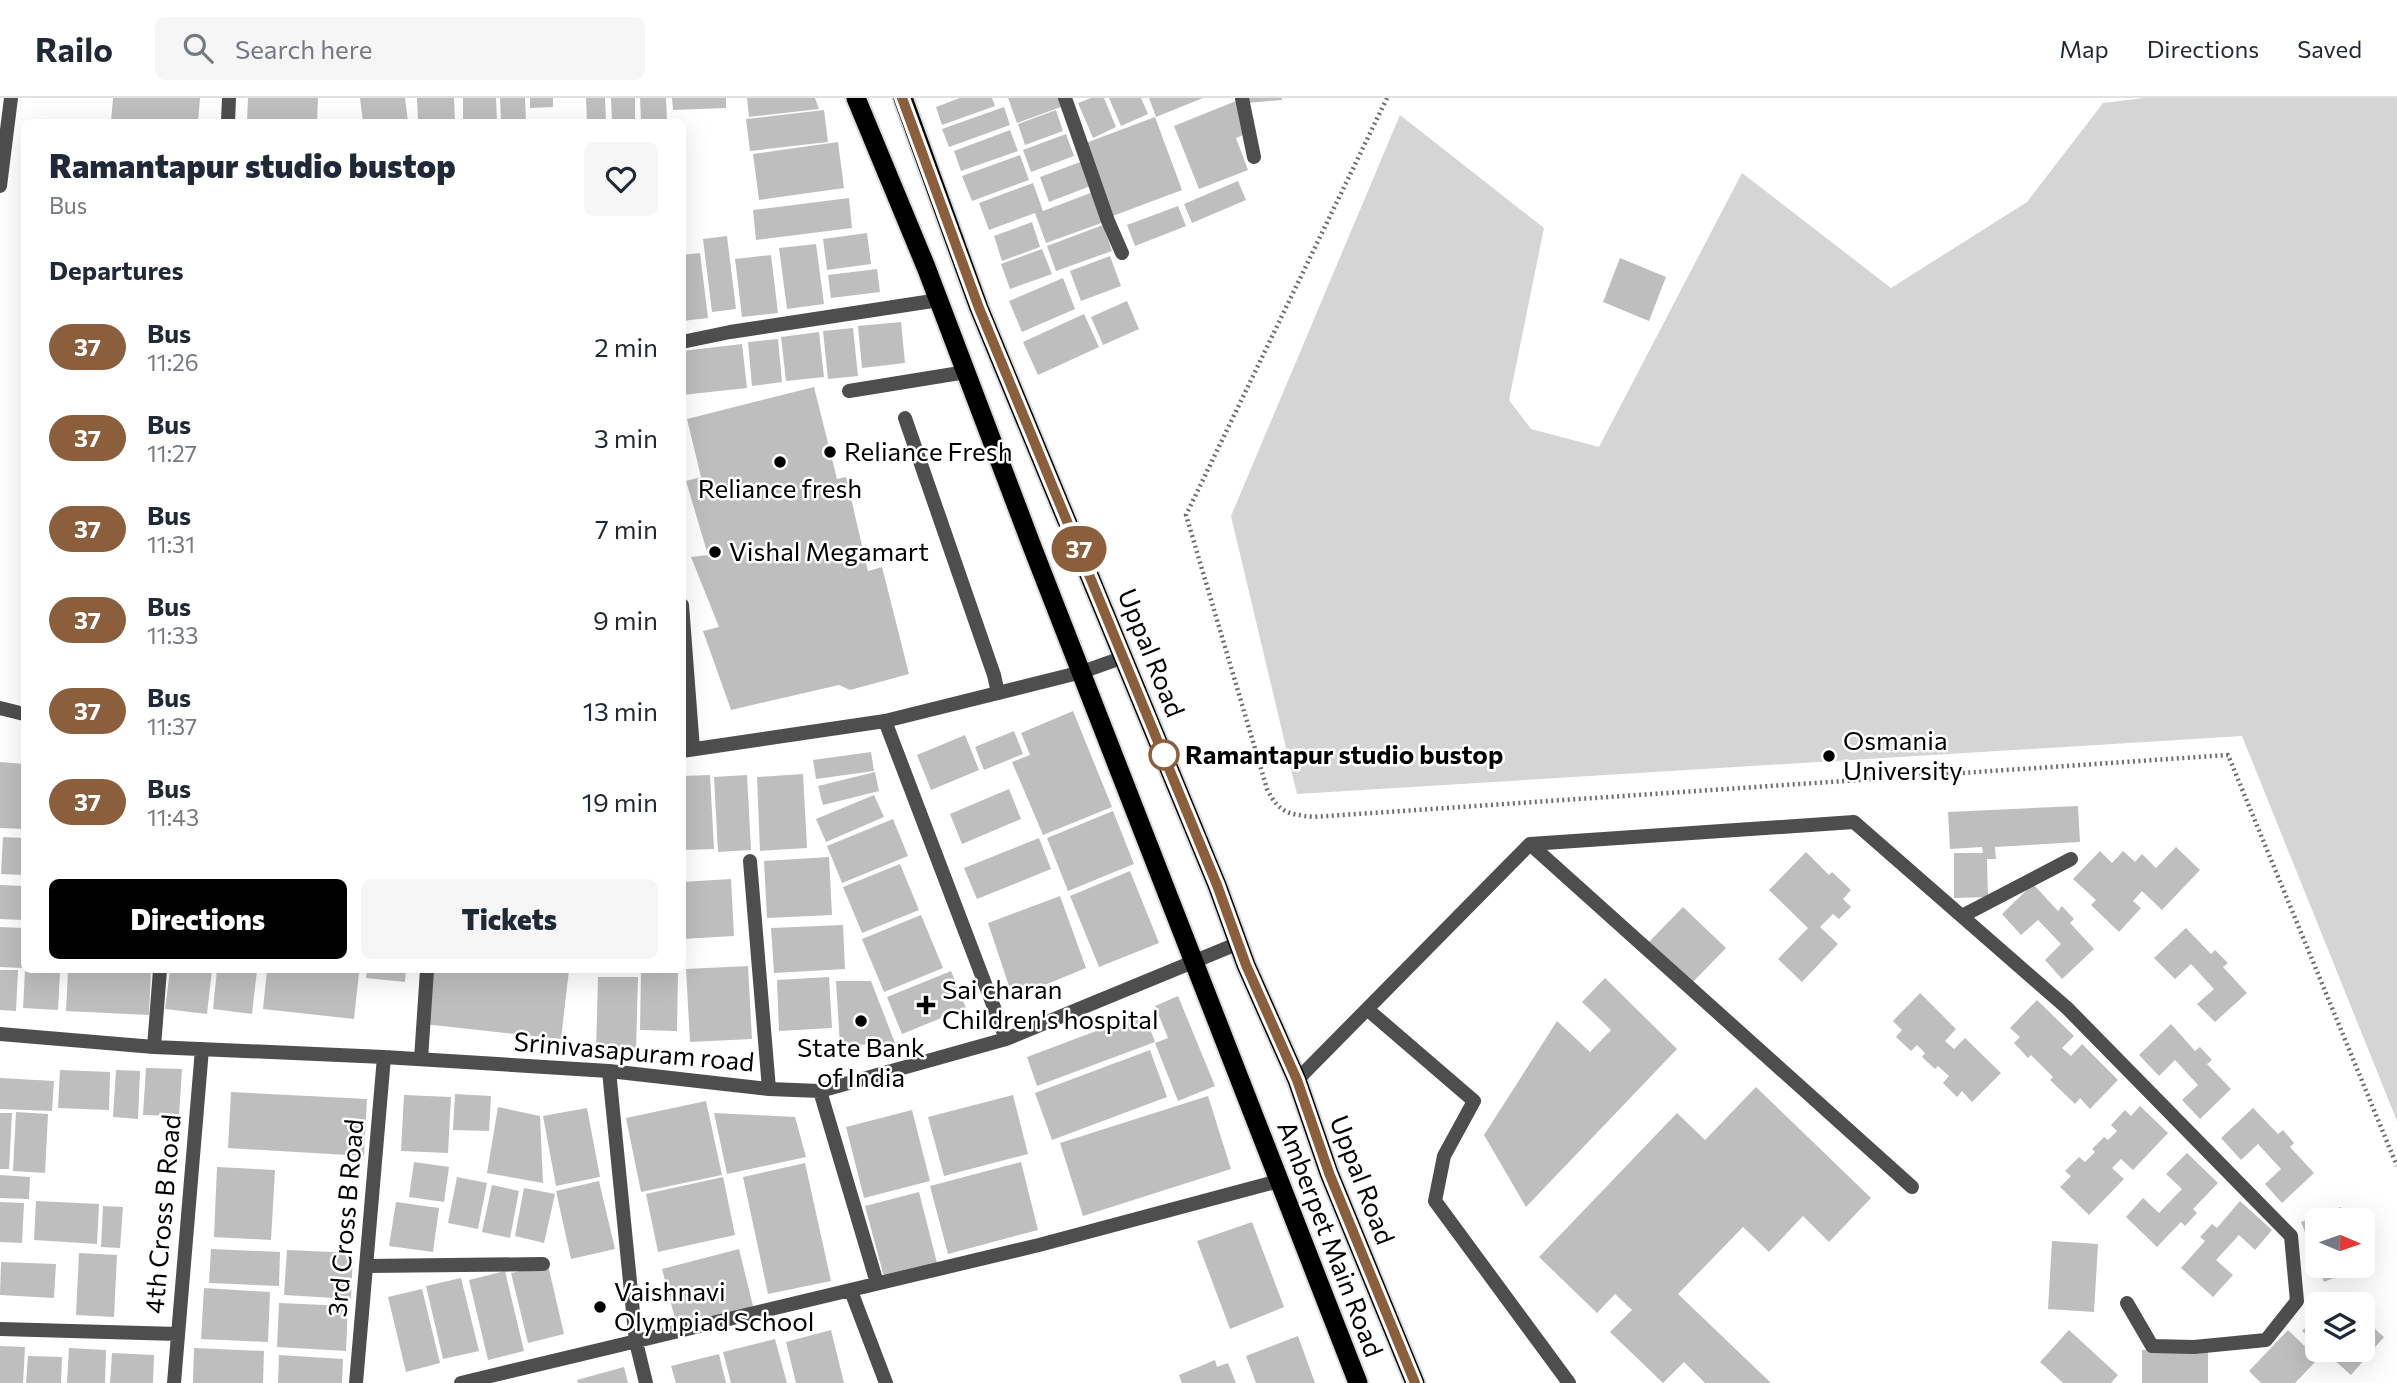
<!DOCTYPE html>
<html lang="en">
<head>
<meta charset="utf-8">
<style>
  :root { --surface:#fff; --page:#f6f6f7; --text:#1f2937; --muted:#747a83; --line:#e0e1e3; --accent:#000 }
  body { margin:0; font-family:Commissioner,sans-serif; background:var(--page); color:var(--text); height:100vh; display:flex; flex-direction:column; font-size:26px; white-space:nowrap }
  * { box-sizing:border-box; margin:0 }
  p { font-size:23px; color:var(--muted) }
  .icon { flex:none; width:38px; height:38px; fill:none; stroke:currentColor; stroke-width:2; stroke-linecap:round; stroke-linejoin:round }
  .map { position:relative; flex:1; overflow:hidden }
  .details { position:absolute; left:21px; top:21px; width:665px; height:854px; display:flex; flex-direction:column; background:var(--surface); border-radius:10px; box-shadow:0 7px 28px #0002 }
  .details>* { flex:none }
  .badge { padding:0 14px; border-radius:23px; font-size:24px; line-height:46px }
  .needle { width:46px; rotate:92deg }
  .tools { position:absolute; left:2305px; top:1110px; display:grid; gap:14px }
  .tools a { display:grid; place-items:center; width:70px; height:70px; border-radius:10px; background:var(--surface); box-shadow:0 7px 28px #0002; font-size:35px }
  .map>.badge { position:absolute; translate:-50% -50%; box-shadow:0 0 0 4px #fff }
  h2 { padding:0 28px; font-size:26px; line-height:63px }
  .round { display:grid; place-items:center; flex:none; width:74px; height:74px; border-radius:10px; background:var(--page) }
  .head { display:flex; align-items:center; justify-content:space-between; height:119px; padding:0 28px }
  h1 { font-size:33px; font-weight:800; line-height:52px }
  .button { display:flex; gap:14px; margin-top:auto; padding:14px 28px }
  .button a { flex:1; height:80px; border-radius:10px; background:var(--accent); color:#fff; font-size:28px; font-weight:800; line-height:80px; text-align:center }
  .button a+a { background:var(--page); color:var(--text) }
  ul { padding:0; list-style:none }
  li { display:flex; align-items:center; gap:21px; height:91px; padding:0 28px }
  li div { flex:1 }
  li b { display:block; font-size:26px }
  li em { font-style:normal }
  li .badge { min-width:77px; font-weight:700; text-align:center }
  header { display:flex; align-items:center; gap:42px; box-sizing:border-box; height:98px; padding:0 35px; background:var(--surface); border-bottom:2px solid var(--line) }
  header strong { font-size:33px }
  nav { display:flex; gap:38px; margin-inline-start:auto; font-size:24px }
  .search { width:490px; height:63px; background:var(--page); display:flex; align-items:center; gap:18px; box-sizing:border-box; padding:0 24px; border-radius:10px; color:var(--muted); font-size:26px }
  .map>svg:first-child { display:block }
  .green { fill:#d5d5d5 }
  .building { fill:#bebebe }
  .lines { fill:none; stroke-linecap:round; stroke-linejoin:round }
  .trunk-casing { stroke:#dbdbdb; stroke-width:23 }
  .path { stroke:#707070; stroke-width:4.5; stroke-dasharray:2 3.5; stroke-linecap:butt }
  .service { stroke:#4e4e4e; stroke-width:14 }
  .minor { stroke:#4e4e4e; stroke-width:14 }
  .trunk { stroke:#000; stroke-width:19 }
  .line-casing { stroke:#fff; stroke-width:16 }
  .line { stroke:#8b5e3c; stroke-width:10 }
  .poi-dot { fill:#000; stroke:#fff; stroke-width:2.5 }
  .stop-dot { fill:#fff; stroke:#8b5e3c; stroke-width:3.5 }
  .labels { text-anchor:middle; stroke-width:5; stroke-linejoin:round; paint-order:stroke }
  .poi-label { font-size:26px; fill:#000; stroke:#fff; text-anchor:start }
  .street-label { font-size:26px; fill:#000; stroke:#fff }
  .stop-label { font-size:26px; font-weight:bold; fill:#000; stroke:#fff; text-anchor:start }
</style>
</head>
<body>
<header>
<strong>Railo</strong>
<div class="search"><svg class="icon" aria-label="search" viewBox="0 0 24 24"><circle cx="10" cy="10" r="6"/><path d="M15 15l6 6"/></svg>Search here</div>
<nav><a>Map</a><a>Directions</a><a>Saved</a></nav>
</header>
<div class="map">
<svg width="2397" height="1285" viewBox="0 0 2397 1285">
  <rect width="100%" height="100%" fill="#fff"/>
  <path class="green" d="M2144,0H2397V1023L2242,638L1297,696L1231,418L1400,17L1544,130L1509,302L1531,331L1599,349L1742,75L1891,190L2027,104L2103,5Z"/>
  <path class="building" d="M113,0H200L198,24H111Z
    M248,0H318L317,24H247Z
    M360,0H405L408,24H363Z
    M417,0H454L455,23L418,24Z
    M463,0H496L497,23L463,24Z
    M500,0H525L526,24H501Z
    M530,0H553V9L530,10Z
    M586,0H605L606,24H587Z
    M611,0H635V24H612Z
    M640,0H666L667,24H641Z
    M672,0H726V10L673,12Z
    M747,0H815L819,11L749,19Z
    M960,0H992L995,8L942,27L936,9Z
    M1008,0H1058L1061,9L1017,25Z
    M1091,0H1104L1116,29L1093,40L1078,5Z
    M1109,0H1141L1148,16L1121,28Z
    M1149,0H1203L1156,19Z
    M1246,0H1282V2L1247,5Z
    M1236,3L1248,35L1236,40L1248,72L1199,91L1174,28Z
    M1004,9L1010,27L949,49L942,31Z
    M824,12L828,44L750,53L746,21Z
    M1056,12L1063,33L1025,47L1018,26Z
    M1155,19L1182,92L1110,119L1083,46Z
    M1010,32L1018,53L961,73L954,53Z
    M1066,36L1074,58L1031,74L1023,52Z
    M838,44L844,90L759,102L753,56Z
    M1020,57L1029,82L972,103L962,78Z
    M1083,63L1093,87L1049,104L1040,79Z
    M1238,83L1246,102L1192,125L1184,106Z
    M1033,85L1043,113L1093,94L1104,124L1046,145L1035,115L989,132L979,105Z
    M849,100L852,130L756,142L753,112Z
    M1178,108L1186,128L1135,148L1127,127Z
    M1032,124L1040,149L1002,163L994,138Z
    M1103,127L1112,153L1056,173L1047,148Z
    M867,135L871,166L827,172L823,141Z
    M727,138L736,211L712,214L703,141Z
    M816,146L824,206L787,211L779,150Z
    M1042,151L1052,176L1010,191L1001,166Z
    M700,155L708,220L682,223V157Z
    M771,157L778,215L742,219L735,161Z
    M1110,158L1121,188L1081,203L1070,173Z
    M1620,160L1666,179L1649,223L1603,204Z
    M877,171L880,194L831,200L828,177Z
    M1063,180L1075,211L1022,234L1009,203Z
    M1127,203L1139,231L1103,247L1091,219Z
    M1084,216L1099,249L1038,277L1023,244Z
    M901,224L905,265L862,270L858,228Z
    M853,230L858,278L828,281L823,233Z
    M819,234L824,279L786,283L781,239Z
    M778,241L782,284L752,288L748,244Z
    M742,246L747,290L682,297V253Z
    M814,289L837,381L846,379L868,473L882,469L909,576L850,592L839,587L731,612L703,533L719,529L691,459L708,457L686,383L701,379L687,321Z
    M1073,613L1112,709L1043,737L1012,664L1030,657L1021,635Z
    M1014,633L1023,656L984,672L975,649Z
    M965,637L979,672L931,692L917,657Z
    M871,654L874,673L816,681L813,662Z
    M0,664L24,666V731L0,730Z
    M875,674L879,693L823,707L818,688Z
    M803,676L807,750L760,753L757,679Z
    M710,677L714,751L682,752V678Z
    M747,677L751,752L718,754L714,679Z
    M1009,691L1021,721L962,746L950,716Z
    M874,697L884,719L826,744L816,721Z
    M2078,708L2080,744L1995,749L1996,761H1987L1988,799L1954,800V755H1983L1982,749L1950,751L1948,714Z
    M1113,713L1134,766L1068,793L1047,740Z
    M893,721L908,758L842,785L827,748Z
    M3,739L24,740V777L1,776Z
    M1039,740L1051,771L977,801L964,770Z
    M2176,749L2200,772L2162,812L2142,793L2133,803L2141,810L2119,834L2091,807L2096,802L2073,781L2100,753L2112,765L2123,753L2135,764L2142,756L2156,770Z
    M1806,754L1829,777L1832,774L1851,792L1843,801L1851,809L1839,821L1833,816L1820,829L1838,846L1802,884L1778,861L1808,830L1769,792Z
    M829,759L832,817L767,820L764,763Z
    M900,766L919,812L862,835L843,789Z
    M1130,773L1159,845L1099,869L1070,798Z
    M731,781L734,838L682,841V784Z
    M2033,786L2058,813L2062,808L2074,821L2070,825L2094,851L2062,881L2045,862L2061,846L2038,822L2021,837L2002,816Z
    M0,787L24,788V822L0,821Z
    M1060,798L1086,870L1013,900L988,825Z
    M1683,809L1726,850L1690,887L1647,846Z
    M921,817L943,870L884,894L862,841Z
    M843,827L845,871L774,875L771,830Z
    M0,829L24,830L23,870L0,869Z
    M2186,830L2211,856L2215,852L2228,865L2223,869L2247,895L2215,924L2197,906L2214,891L2191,866L2175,881L2154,860Z
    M748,868L752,941L690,944L686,871Z
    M0,872H18L16,913L0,912Z
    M68,872H151L149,917L66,913Z
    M170,872H212L207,916L165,911Z
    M217,872H257L252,916L213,911Z
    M267,872H329L359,875L354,921L263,911Z
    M367,872H406L405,884L366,880Z
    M431,872H569L561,941L424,926Z
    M25,873L60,874L58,912L23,910Z
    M951,873L966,910L902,936L887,899Z
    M641,874L678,875L677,933L640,932Z
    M598,879H638L636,953H596Z
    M829,879L832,930L779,933L777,882Z
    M1605,880L1677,951L1526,1109L1484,1037L1557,923L1590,954L1611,932L1582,904Z
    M836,883H871L895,945L840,948Z
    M1920,895L1956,931L1945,943L1954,951L1965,940L2001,975L1972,1004L1962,993L1957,999L1943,985L1949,978L1938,968L1935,971L1922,959L1925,955L1917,947L1911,953L1896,939L1902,932L1893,923Z
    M1178,898L1215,988L1178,1003L1155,945L1168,940L1155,908Z
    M2037,902L2074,938L2062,950L2071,958L2082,946L2118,982L2090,1011L2080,1000L2075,1006L2050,982L2053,979L2031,957L2028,960L2014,945L2020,939L2010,930Z
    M1144,915L1155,944L1037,988L1027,959Z
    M2171,926L2195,953L2200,949L2212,962L2207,966L2231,991L2200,1021L2182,1002L2198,987L2175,962L2159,978L2139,957Z
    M1150,952L1167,999L1052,1042L1035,995Z
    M146,970L182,971L179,1018L143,1017Z
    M60,972L110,974L109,1012L58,1010Z
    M116,972L140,973L138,1021L113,1019Z
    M0,980L54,983L52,1013L0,1011Z
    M1756,989L1871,1100L1829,1144L1803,1118L1769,1154L1743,1129L1678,1196L1771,1285H1705L1684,1264L1663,1285L1610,1234L1632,1212L1615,1196L1597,1215L1539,1159L1677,1015L1705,1042Z
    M231,994L367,1001L364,1058L228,1050Z
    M455,996L491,998L489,1033L453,1032Z
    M404,997L451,999L448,1055L401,1053Z
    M1013,997L1028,1056L944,1078L928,1019Z
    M1208,998L1231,1071L1083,1118L1060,1045Z
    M706,1003L722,1077L641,1094L626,1020Z
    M2140,1008L2168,1035L2133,1072L2121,1061L2112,1070L2124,1081L2089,1117L2060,1089L2071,1078L2065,1073L2079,1059L2085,1064L2095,1054L2092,1051L2104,1039L2108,1042L2117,1033L2111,1027L2125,1012L2131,1018Z
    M498,1009L540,1018L543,1085L487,1075Z
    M587,1010L600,1079L556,1088L543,1018Z
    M2253,1010L2278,1036L2283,1032L2294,1045L2290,1049L2314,1075L2282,1105L2265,1086L2281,1071L2258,1046L2241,1062L2221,1040Z
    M912,1012L930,1083L864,1100L846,1029Z
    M16,1014L48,1016L45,1075L13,1073Z
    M0,1015H12L9,1071H0Z
    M714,1015L795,1019L806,1059L727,1076Z
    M2187,1055L2218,1085L2193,1111L2197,1115L2185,1128L2181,1124L2157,1149L2126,1119L2143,1100L2159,1115L2182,1091L2166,1076Z
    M414,1064L449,1069L444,1104L409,1099Z
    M1021,1064L1038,1132L948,1156L930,1088Z
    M805,1065L831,1183L768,1196L743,1079Z
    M217,1069L275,1072L271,1142L214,1139Z
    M0,1077L30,1079L29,1101L0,1100Z
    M457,1079L487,1085L478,1131L448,1125Z
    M723,1079L735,1137L658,1154L646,1096Z
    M599,1083L615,1151L571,1161L556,1093Z
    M492,1087L519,1093L510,1140L482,1134Z
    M524,1090L555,1096L544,1145L515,1138Z
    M919,1094L937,1165L884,1179L865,1108Z
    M36,1103L99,1106L97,1146L34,1142Z
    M2240,1103L2272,1132L2255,1152L2239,1137L2216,1162L2233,1177L2213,1199L2181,1170L2205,1143L2200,1139L2212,1126L2217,1130Z
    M0,1104L24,1105L22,1145L0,1144Z
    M396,1104L439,1110L433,1154L389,1148Z
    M103,1108L123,1109L120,1150L101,1149Z
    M2341,1109L2346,1122H2317V1165L2301,1124Z
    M1252,1124L1284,1209L1230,1231L1197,1143Z
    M2052,1143L2098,1146L2094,1214L2048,1211Z
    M211,1151L280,1154L279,1188L209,1185Z
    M739,1151L754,1212L678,1232L662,1171Z
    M287,1152L353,1155L351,1201L284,1197Z
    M79,1155L117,1157L114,1219L76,1217Z
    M1,1164L56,1166L54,1200L0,1197Z
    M548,1167L564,1236L528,1245L511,1175Z
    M2318,1167H2366L2324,1184Z
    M505,1173L524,1253L488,1262L469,1182Z
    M461,1180L479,1253L443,1261L426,1188Z
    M204,1190L270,1194L268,1244L201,1241Z
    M422,1191L440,1265L406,1274L388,1199Z
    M2336,1196L2347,1206H2327Z
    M279,1205L348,1208L346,1253L277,1249Z
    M2317,1217V1246L2302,1233Z
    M2362,1219L2384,1239L2351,1277L2322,1251H2362Z
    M831,1232L844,1285H796L786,1244Z
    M2069,1232L2118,1277L2111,1285H2063L2040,1264Z
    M2288,1232L2318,1261L2295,1285H2261L2249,1273Z
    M1298,1238L1315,1285H1256L1246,1258Z
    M775,1241L787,1285H731L723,1254Z
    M0,1248L25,1249L23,1285H0Z
    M69,1250L106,1252L105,1285H67Z
    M194,1250L264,1253L263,1285H193Z
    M2208,1251V1285H2142V1252Z
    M112,1255L154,1257L153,1285H110Z
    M719,1256L726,1285H676L671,1268Z
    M279,1257L343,1261L342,1285H278Z
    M28,1258L62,1259L61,1285H26Z
    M1215,1262L1217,1269L1228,1265L1236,1285H1182L1179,1277Z
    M624,1269L628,1285H578L577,1282Z"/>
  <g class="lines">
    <g class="trunk-casing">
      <path id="trunk" d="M856,0L926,169L1033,451L1358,1285
        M903,0L979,210L1217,787L1246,867L1297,982L1329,1075L1415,1285"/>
    </g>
    <path class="path" d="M1387,0L1186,417L1267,691C1279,715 1288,716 1313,719L2228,657L2397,1068"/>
    <path class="service" d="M0,88L11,0
      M849,293L966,274
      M905,320L994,577L998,595
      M1530,746L1912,1089
      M1962,818L2071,761
      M1367,911L1474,1003L1444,1058L1435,1103L1569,1285
      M1297,982L1530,746L1854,724L2067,910L2291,1138L2297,1203L2266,1242L2194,1249L2152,1248L2127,1205"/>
    <path class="minor" d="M1065,0L1108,123L1122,155
      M1242,0L1254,59
      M228,24L229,0
      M682,244L730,234L939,202
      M682,507L693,651
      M0,610L24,616
      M885,623L1006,941
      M682,653L885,623L1082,574L1124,559
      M750,763L769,991
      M0,936L154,949L384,959L609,973L769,991L820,993L1006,941L1239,845
      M154,949L160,872
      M421,961L427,872
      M609,973L636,1244L646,1285
      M820,993L877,1185
      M367,1168L543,1166
      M851,1193L886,1285
      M0,1231L178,1236
      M174,1285L202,951
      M356,1285L384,959
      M461,1285L1039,1147L1279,1083"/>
    <use href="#trunk" class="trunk"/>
  </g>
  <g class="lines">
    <g class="line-casing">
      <path id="line" d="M902,0L979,210L1217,787L1246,867L1297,982L1329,1075L1415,1285"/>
    </g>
    <use href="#line" class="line"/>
  </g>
  <g class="poi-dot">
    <circle cx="830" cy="354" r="7"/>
    <circle cx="780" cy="364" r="7"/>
    <circle cx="715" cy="454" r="7"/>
    <circle cx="1829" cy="658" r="7"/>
    <path d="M922.5 896.5h7v7h7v7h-7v7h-7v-7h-7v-7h7z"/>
    <circle cx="861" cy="923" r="7"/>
    <circle cx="600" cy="1209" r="7"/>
  </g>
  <circle class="stop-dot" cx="1164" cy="657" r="14"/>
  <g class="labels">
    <g class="poi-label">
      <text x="844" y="363">Reliance Fresh</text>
      <text x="780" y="400" text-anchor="middle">Reliance fresh</text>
      <text x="729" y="463">Vishal Megamart</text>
      <text x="1843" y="652">Osmania<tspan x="1843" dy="30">University</tspan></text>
      <text x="942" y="901">Sai charan<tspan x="942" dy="30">Children's hospital</tspan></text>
      <text x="861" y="959" text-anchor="middle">State Bank<tspan x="861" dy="30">of India</tspan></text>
      <text x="614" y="1203">Vaishnavi<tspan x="614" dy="30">Olympiad School</tspan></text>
    </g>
    <g class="street-label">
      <text transform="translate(1151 555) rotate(68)" y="9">Uppal Road</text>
      <text transform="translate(634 954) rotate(5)" y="9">Srinivasapuram road</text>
      <text transform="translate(1362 1082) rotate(69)" y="9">Uppal Road</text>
      <text transform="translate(163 1116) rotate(-85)" y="9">4th Cross B Road</text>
      <text transform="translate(346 1120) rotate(-85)" y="9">3rd Cross B Road</text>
      <text transform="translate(1330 1141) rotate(69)" y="9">Amberpet Main Road</text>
    </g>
    <g class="stop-label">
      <text x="1185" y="666">Ramantapur studio bustop</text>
    </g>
  </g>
</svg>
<div class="tools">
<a><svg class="needle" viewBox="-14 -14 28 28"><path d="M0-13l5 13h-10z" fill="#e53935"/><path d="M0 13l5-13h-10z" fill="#747a83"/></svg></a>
<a><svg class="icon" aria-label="layers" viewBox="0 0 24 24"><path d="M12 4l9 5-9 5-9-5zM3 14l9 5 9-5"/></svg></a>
</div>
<b class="badge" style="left:1079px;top:451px;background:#8b5e3c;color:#fff">37</b>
<section class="details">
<div class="head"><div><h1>Ramantapur studio bustop</h1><p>Bus</p></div><a class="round"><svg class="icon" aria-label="heart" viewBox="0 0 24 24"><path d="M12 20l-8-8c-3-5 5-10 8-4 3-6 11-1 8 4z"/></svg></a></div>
<h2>Departures</h2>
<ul>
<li><span class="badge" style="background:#8b5e3c;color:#fff">37</span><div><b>Bus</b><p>11:26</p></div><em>2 min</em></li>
<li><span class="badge" style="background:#8b5e3c;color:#fff">37</span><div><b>Bus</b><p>11:27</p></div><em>3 min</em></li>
<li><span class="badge" style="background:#8b5e3c;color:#fff">37</span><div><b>Bus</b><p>11:31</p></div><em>7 min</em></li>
<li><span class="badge" style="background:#8b5e3c;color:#fff">37</span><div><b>Bus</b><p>11:33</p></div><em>9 min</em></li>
<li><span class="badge" style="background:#8b5e3c;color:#fff">37</span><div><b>Bus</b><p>11:37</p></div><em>13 min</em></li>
<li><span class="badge" style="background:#8b5e3c;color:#fff">37</span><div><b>Bus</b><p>11:43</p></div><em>19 min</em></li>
</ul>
<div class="button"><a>Directions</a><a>Tickets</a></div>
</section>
</div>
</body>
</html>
